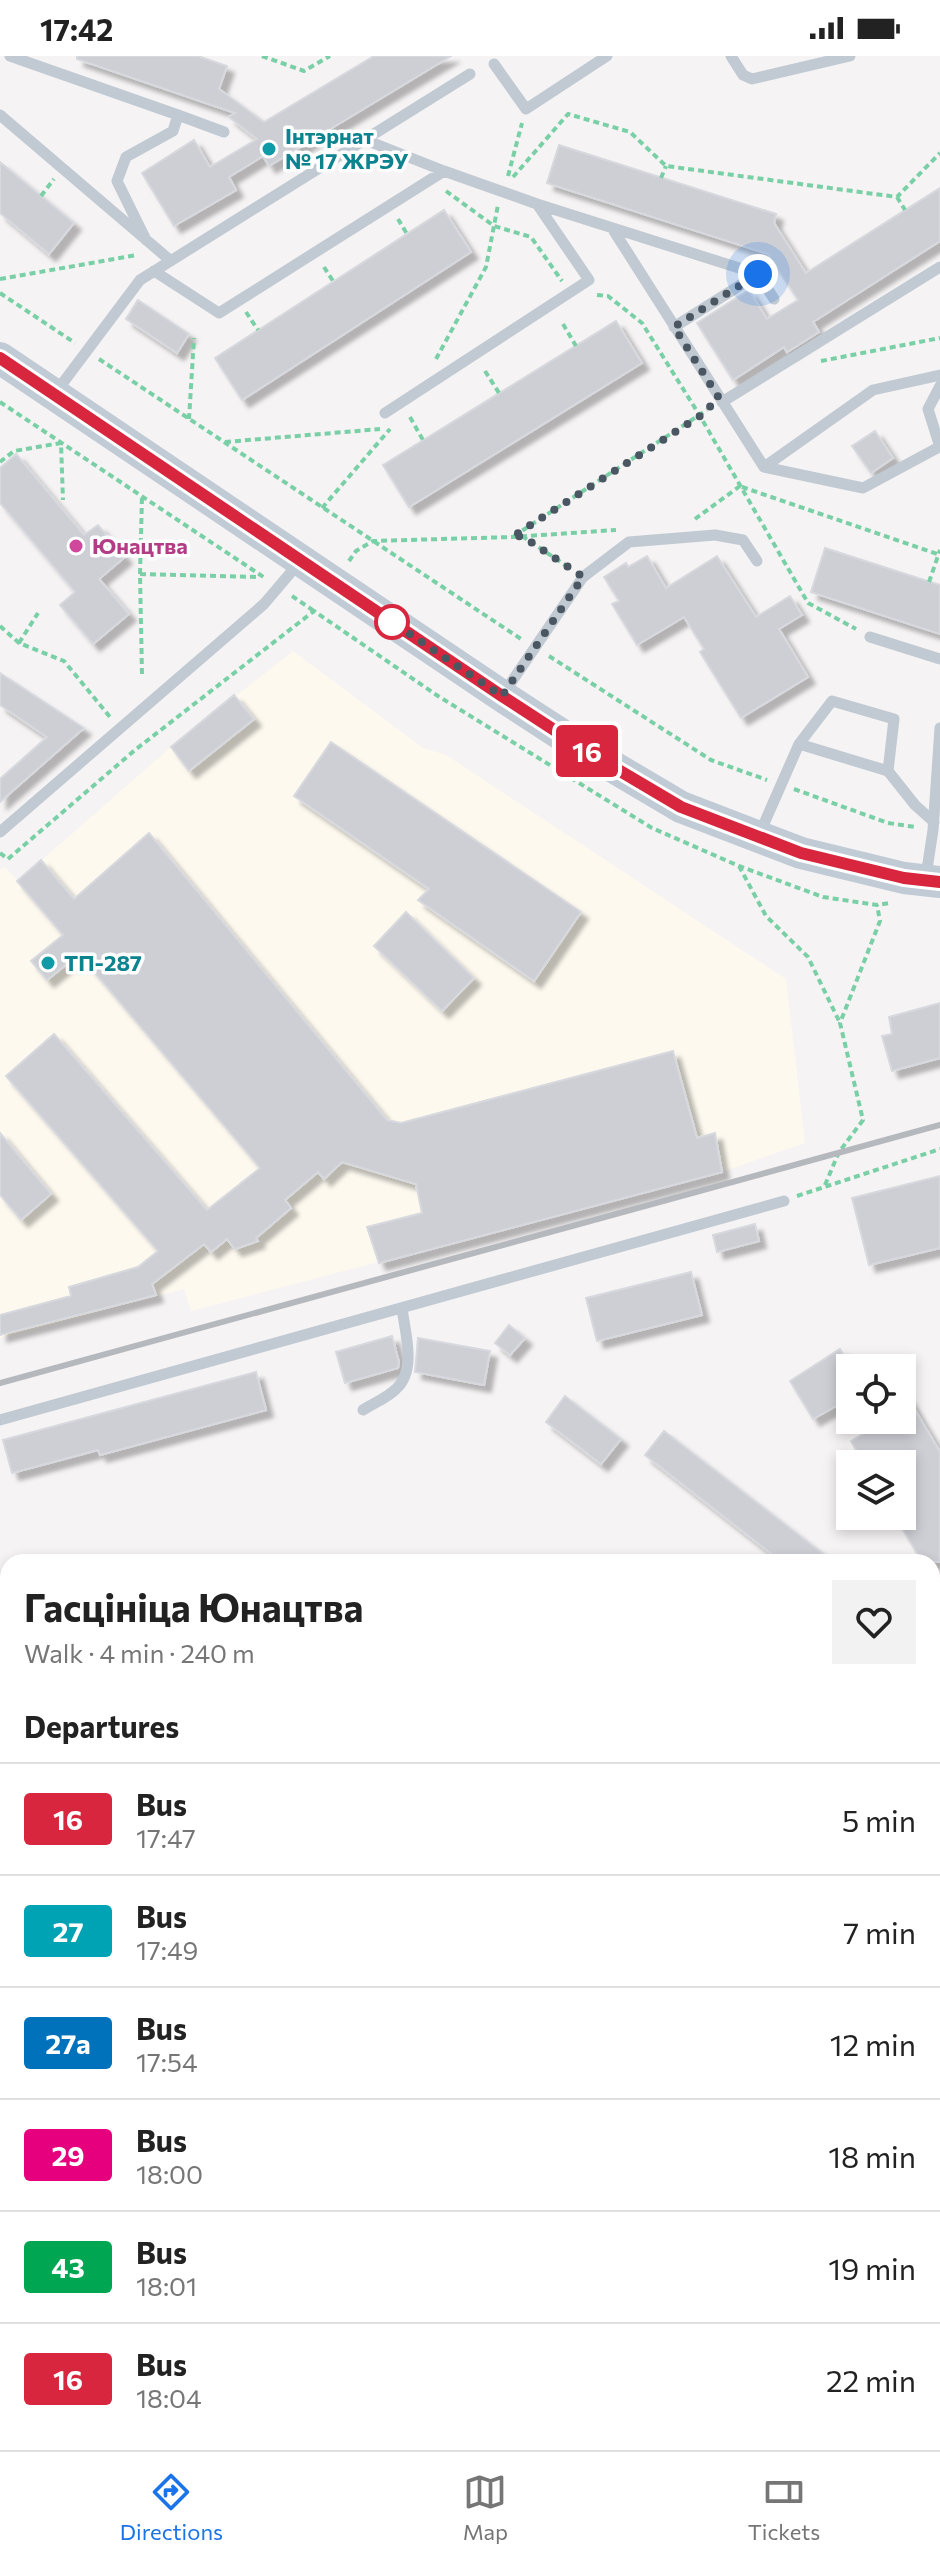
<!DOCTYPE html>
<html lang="en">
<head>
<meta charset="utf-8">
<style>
  :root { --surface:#fff; --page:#f2f2f2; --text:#222; --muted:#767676; --line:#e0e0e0; --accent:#1a73e8 }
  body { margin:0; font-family:Commissioner,sans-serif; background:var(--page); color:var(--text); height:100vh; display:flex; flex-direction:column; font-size:30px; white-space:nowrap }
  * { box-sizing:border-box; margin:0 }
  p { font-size:26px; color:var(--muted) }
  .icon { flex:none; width:44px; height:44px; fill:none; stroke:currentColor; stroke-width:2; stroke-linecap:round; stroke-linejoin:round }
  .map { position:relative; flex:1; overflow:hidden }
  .sheet { position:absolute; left:0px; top:1498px; width:940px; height:896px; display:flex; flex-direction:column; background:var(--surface); border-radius:24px 24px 0 0; box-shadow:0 4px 12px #0003 }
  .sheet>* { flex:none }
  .badge { padding:0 16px; border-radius:6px; font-size:28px; line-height:52px }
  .buttons { position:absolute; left:836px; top:1298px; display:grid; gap:16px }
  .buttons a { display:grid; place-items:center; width:80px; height:80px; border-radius:0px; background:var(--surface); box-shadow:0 4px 12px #0003; font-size:40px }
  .you { position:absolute; width:40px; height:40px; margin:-20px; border:6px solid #fff; border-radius:50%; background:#1a73e8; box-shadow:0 0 0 12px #1a73e833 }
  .map>.badge { position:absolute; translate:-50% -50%; box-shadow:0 0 0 4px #fff }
  h2 { padding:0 24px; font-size:30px; line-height:72px }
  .round { display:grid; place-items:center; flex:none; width:84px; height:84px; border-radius:0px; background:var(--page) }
  .summary { display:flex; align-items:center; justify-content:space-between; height:136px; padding:0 24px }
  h1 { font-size:38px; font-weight:700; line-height:60px }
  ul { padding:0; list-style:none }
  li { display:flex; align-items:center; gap:24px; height:112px; padding:0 24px; border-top:2px solid var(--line) }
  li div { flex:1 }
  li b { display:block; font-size:30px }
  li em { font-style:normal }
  li .badge { min-width:88px; font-weight:700; text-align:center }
  .status { display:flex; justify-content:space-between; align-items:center; height:56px; padding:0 40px; background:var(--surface); direction:ltr }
  .status svg { height:22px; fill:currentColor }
  .menu { display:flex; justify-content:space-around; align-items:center; height:112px; border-top:2px solid var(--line); background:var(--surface); font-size:22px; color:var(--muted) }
  .menu a { display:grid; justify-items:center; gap:4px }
  .menu .on { color:var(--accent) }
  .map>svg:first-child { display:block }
  .commercial { fill:#fdf9ef }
  .building { fill:#cdcfd5; stroke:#d7d9de; stroke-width:2; filter:url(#shadow) }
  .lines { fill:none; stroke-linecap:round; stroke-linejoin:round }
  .path { stroke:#7ad0a6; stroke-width:4; stroke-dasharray:6 4; stroke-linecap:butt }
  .lane { stroke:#c1cad2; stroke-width:11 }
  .secondary { stroke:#c1cbd6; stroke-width:32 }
  .primary { stroke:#b3c2d1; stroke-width:36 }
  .rail { stroke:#b5b8bd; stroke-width:6 }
  .line-casing { stroke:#fff; stroke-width:18 }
  .line { stroke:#d7263d; stroke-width:12 }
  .walk { stroke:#4a5661; stroke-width:8; stroke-dasharray:0 14.4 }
  .culture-dot { fill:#0f9aa8; stroke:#fff; stroke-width:3 }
  .hotel-dot { fill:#d1479c; stroke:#fff; stroke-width:3 }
  .stop-dot { fill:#fff; stroke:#d7263d; stroke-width:4 }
  .labels { text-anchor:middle; stroke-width:7; stroke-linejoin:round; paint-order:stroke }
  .culture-label { font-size:22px; font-weight:bold; fill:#0d838f; stroke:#fff; text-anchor:start }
  .hotel-label { font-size:22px; font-weight:bold; fill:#b23c85; stroke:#fff; text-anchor:start }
</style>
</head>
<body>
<div class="status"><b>17:42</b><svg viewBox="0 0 49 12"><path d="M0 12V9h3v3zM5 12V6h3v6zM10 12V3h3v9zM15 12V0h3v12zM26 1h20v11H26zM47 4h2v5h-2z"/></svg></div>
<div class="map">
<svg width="940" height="2394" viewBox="0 0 940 2394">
  <defs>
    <filter id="shadow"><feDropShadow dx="7" dy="7" stdDeviation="2" flood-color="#0004"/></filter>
  </defs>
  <rect width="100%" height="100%" fill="#f5f3f3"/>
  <path class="commercial" d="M293,595L423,692L446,699L786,923L805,1087L722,1116L191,1255L184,1233L0,1282V814L5,811L18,825L171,691Z"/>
  <path class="building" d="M77,0H198L227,10L219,33L264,66L374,0H451L269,110L263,100L229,121L236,134L174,170L142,117L194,84L210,111L257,83L229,61L235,57L77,3Z
    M559,89L776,158L774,167L806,217L940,132V185L813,266L819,276L787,296L784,291L733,324L697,267L749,234L767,263L798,244L768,198L547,127Z
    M0,106L74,167L49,198L0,157Z
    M444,154L471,196L242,344L215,302Z
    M138,244L189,278L177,297L126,263Z
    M616,265L642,307L409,451L383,409Z
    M875,375L893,402L871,417L852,390Z
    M16,398L84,479L98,469L125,501L99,523L129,558L93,588L60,549L75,536L0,447V412Z
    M825,492L940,529V578L811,536Z
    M647,500L666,532L717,500L756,561L790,540L802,559L779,573L808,621L741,662L700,596L704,593L684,561L637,589L612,548L619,545L604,521L626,507L628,511Z
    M0,617L84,672L0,746V723L47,681L0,649Z
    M234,639L254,663L189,715L171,691Z
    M331,686L581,856L534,925L418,844L429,833L294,740Z
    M149,777L387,1064L401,1067L673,995L697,1082L715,1077L722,1116L379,1207L367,1171L422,1157L416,1128L342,1106L324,1123L318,1116L285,1144L291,1152L256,1182L258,1185L235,1193L227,1183L211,1196L204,1188L152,1228L156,1239L0,1279V1259L71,1240L69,1231L138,1211L158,1195L6,1020L54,978L207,1154L260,1112L79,898L47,924L31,905L63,879L17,825L41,804L74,843Z
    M406,856L474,922L442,955L374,890Z
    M940,947V1002L892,1015L882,980L892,978L889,961Z
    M0,1077L51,1138L21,1164L0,1139Z
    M940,1120V1192L869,1209L852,1142Z
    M755,1168L759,1185L717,1196L713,1179Z
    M691,1216L702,1259L597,1285L586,1242Z
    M509,1269L525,1282L510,1299L495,1287Z
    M392,1280L399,1306L398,1312L345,1327L336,1296Z
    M418,1282L490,1295L484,1329L415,1316Z
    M840,1293L850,1309V1342L813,1363L790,1325Z
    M256,1316L266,1354L100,1399L98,1394L12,1417L3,1384Z
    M902,1332L940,1396V1506H922L895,1460H902V1408H864L851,1385L886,1364H902Z
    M565,1340L621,1383L601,1408L546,1366Z
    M664,1375L834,1506H782L645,1399Z"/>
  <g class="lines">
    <path class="path" d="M262,0L304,15L330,0
      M508,120L522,67
      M513,121L568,58L630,76L666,110L897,141L940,97
      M661,122L666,110
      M446,135L494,170L531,181L562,225
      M41,140L54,123
      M897,141L905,154
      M398,163L407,178
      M324,211L333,225
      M0,223L137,199
      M0,237L75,287
      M597,239L608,240L642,267L700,360L808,547L856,573
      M246,256L258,274
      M563,268L576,290
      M99,303L521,583
      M436,303L486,211L498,149
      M821,305L940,282
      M485,315L499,337
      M0,346L265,522
      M410,361L423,384
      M189,363L194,282
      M225,386L380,373
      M0,406L14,395L61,387L63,444
      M742,431L940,499
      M322,452L390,373
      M695,463L740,430
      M514,480L707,354
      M522,480L571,513
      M349,505L356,495L373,485L512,481L616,474
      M140,518L142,441
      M929,526L940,494
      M292,540L314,555
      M0,570L19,587L64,605L110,661
      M19,587L38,557
      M549,600L711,704L767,724
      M142,618L140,518L260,521
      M794,733L888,767L915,771
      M0,797L8,803L135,694L314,555L438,640L652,772L739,810L823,841L877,849L890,847
      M739,810L766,860L808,901L840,967
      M825,1129L839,1096L863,1064L840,967L880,865L877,849
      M797,1140L940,1093
      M0,1906L8,1913
      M0,2076L8,2082
      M392,2386L403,2394
      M627,2386L638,2394
      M694,2394L695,2386
      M723,2394V2386"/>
    <path class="lane" d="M10,0L178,59L173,75L126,101L117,125L146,184
      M731,0L743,19L752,23L850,0
      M494,8L526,53L607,0
      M0,59L171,205
      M178,59L224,76
      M363,83L444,115
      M537,148L758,218L774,243
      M612,172L764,411L863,432L939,391
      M154,215L219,257L444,115L537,148L589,224L385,357
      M674,271L758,218
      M940,330L928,353L940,391
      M56,336L140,224L470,18
      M722,346L940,211
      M764,411L873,334L940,319
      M870,581L940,603
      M504,637L583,521L629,486L715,479L743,484L757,505
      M888,715L915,749L934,766
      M0,776L264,548L298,508
      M759,779L799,688L888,715L894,663L832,645L799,688
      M926,820L933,774L940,672
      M363,1354C374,1347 387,1342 396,1333C417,1314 405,1277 402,1252
      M0,1364L784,1145"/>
    <path class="secondary" d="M0,302L502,640L588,696L681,751L801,797L904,822L940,826"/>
    <path class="primary" d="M0,1957L8,1964
      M0,2025L8,2031
      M466,2386L477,2394
      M564,2386L575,2394"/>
    <path class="rail" d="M0,1327L940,1069"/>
  </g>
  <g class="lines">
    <g class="line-casing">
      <path id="line" d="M0,302L502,640L588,696L681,751L801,797L904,822L940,826"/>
    </g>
    <use href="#line" class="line"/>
    <path class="walk" d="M392,566L389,564L502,640L583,521L522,480L512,481L700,360L719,342L674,271L758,218"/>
  </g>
  <g class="culture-dot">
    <circle cx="269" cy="93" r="8"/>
    <circle cx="48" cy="907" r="8"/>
  </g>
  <circle class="hotel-dot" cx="76" cy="490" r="8"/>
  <circle class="stop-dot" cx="392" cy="566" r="16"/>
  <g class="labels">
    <g class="culture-label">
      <text x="285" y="88">Інтэрнат<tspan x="285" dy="25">№ 17 ЖРЭУ</tspan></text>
      <text x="64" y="915">ТП-287</text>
    </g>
    <g class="hotel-label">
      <text x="92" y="498">Юнацтва</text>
    </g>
  </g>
</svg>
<div class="buttons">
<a><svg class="icon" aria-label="locate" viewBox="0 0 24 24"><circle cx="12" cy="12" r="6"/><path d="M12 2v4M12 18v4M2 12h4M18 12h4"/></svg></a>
<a><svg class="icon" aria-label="layers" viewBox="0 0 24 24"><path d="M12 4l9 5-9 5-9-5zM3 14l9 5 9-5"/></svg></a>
</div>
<div class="you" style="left:758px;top:218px"></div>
<b class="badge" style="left:587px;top:695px;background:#d7263d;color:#fff">16</b>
<section class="sheet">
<div class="summary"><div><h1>Гасцініца Юнацтва</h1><p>Walk · 4 min · 240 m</p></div><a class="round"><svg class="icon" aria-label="heart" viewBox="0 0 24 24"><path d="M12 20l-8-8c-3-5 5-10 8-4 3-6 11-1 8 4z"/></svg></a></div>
<h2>Departures</h2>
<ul>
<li><span class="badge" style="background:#d7263d;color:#fff">16</span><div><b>Bus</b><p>17:47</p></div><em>5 min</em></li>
<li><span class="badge" style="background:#00a3b4;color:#fff">27</span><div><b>Bus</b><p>17:49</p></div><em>7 min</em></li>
<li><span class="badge" style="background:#0072bc;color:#fff">27а</span><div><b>Bus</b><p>17:54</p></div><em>12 min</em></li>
<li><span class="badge" style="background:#e6007e;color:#fff">29</span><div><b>Bus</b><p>18:00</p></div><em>18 min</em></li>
<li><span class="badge" style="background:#00a651;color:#fff">43</span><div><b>Bus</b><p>18:01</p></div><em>19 min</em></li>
<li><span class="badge" style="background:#d7263d;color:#fff">16</span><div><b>Bus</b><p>18:04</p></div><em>22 min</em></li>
</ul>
</section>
</div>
<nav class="menu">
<a class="on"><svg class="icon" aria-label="directions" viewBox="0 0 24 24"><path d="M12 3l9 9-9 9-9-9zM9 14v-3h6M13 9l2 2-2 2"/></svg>Directions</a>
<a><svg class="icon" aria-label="map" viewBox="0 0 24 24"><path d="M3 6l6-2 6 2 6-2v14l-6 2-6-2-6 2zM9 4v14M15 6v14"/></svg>Map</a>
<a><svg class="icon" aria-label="tickets" viewBox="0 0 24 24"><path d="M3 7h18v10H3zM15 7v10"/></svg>Tickets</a>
</nav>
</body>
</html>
